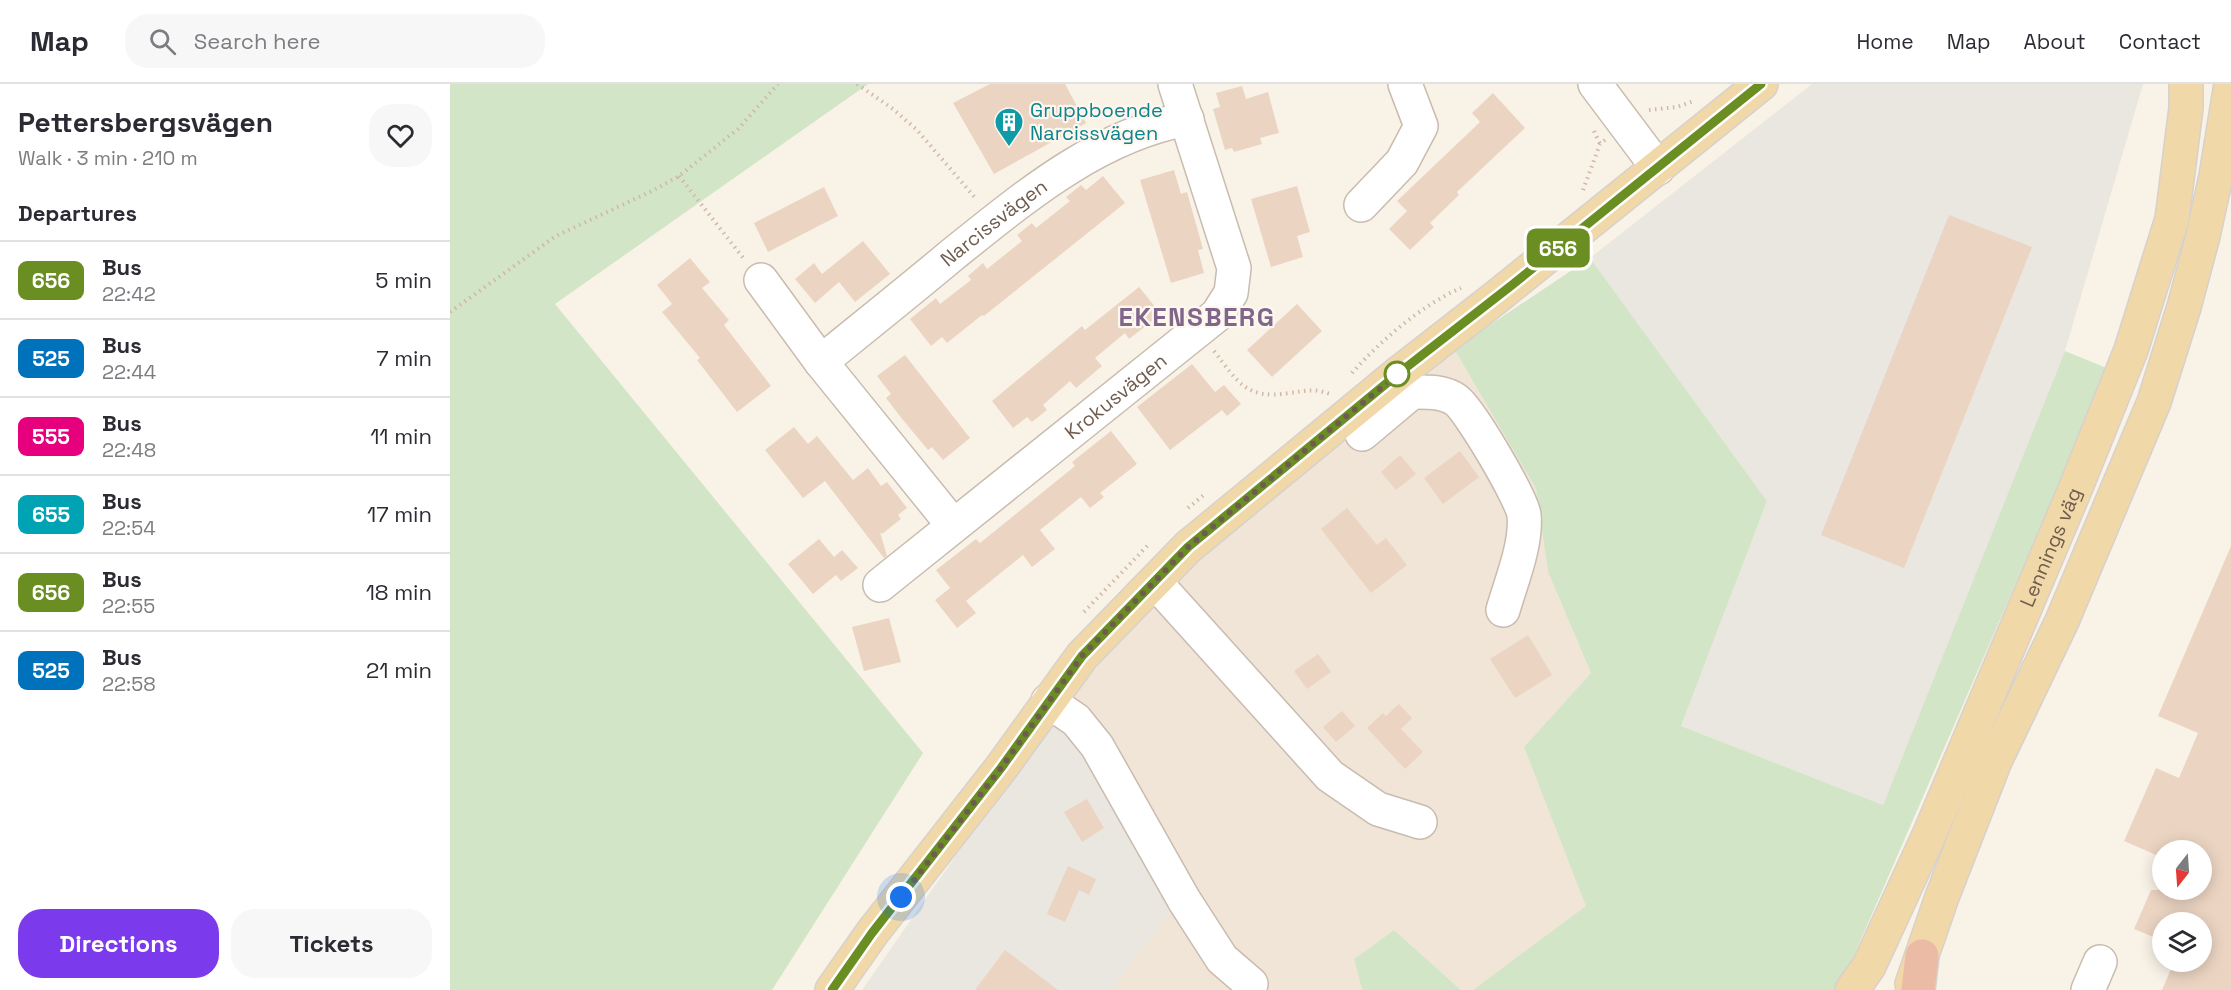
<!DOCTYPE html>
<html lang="en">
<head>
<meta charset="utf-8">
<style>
  :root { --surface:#fff; --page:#f7f7f7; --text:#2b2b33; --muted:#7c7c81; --line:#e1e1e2; --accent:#7c3aed }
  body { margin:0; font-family:"Space Grotesk",sans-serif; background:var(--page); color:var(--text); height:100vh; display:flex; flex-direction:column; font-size:22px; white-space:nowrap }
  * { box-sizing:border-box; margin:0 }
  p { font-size:20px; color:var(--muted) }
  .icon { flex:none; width:33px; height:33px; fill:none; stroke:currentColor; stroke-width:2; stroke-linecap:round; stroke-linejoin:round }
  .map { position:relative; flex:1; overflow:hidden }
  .drawer { display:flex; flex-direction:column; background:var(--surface); width:450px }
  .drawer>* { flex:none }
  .badge { padding:0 12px; border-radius:9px; font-size:21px; line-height:39px }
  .needle { width:39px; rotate:197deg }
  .controls { position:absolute; left:1702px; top:756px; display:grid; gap:12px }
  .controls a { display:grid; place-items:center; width:60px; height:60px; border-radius:50%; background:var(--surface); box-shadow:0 3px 15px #0003; font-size:30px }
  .you { position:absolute; width:30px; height:30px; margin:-15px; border:4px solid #fff; border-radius:50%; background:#1a73e8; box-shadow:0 0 0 9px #1a73e833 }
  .map>.badge { position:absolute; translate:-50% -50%; box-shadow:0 0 0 3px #fff }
  h2 { padding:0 18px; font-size:22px; line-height:54px }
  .round { display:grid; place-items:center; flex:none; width:63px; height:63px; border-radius:24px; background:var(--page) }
  .overview { display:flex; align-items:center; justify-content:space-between; height:102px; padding:0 18px }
  h1 { font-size:28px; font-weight:700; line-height:45px }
  .cta { display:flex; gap:12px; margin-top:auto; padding:12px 18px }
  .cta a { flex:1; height:69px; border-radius:24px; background:var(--accent); color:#fff; font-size:24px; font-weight:700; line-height:69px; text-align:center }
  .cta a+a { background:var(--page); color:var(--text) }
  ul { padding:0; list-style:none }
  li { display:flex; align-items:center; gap:18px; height:78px; padding:0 18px; border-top:2px solid var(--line) }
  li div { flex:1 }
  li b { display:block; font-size:22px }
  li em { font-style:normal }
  li .badge { min-width:66px; font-weight:700; text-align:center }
  header { display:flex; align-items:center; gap:36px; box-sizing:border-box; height:84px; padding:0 30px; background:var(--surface); border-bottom:2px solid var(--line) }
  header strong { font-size:28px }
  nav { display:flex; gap:33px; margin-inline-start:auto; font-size:21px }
  .search { width:420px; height:54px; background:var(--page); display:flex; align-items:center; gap:15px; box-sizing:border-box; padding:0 21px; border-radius:24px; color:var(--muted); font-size:22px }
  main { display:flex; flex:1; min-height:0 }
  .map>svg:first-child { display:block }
  .residential { fill:#f0e5d7 }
  .industrial { fill:#eae6e0 }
  .green { fill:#d3e5c7 }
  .building { fill:#ebd4c2 }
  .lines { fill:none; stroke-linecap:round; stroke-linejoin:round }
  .minor-casing { stroke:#cabbaf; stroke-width:36 }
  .major-casing { stroke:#d7d1ce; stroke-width:36 }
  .highway-casing { stroke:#d7d1ce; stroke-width:36 }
  .path { stroke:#d0b8a6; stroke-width:4; stroke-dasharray:1.5 4.5; stroke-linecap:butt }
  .minor { stroke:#fff; stroke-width:33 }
  .major { stroke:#f0d8a8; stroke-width:33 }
  .highway { stroke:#ecbba6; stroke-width:33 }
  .line-casing { stroke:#fff; stroke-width:14 }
  .line { stroke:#6b8e23; stroke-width:9 }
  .walk { stroke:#705c4f; stroke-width:6; stroke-dasharray:0 10.8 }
  .stop-dot { fill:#fff; stroke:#6b8e23; stroke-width:3 }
  .labels { text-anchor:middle; stroke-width:4.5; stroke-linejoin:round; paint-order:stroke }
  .culture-label { font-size:20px; fill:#0d838f; stroke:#fdf7ed; text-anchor:start }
  .street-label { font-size:20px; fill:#705c4f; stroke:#fdf7ed }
  .district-label { font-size:26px; font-weight:bold; letter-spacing:1.5px; fill:#81668c; stroke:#fdf7ed }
</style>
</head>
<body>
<header>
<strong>Map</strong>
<div class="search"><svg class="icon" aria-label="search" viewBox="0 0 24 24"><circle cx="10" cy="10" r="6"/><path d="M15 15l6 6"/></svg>Search here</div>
<nav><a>Home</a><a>Map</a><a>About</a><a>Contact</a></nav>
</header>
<main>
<section class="drawer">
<div class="overview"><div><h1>Pettersbergsvägen</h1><p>Walk · 3 min · 210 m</p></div><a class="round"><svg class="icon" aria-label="heart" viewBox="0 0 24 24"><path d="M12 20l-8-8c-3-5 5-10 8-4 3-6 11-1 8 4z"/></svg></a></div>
<h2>Departures</h2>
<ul>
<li><span class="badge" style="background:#6b8e23;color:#fff">656</span><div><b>Bus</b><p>22:42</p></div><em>5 min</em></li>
<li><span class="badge" style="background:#0072bc;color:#fff">525</span><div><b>Bus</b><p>22:44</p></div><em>7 min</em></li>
<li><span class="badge" style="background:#e6007e;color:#fff">555</span><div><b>Bus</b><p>22:48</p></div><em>11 min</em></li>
<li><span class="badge" style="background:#00a3b4;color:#fff">655</span><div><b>Bus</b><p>22:54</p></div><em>17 min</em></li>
<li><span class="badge" style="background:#6b8e23;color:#fff">656</span><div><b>Bus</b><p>22:55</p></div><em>18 min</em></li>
<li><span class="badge" style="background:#0072bc;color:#fff">525</span><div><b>Bus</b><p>22:58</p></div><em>21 min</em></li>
</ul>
<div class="cta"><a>Directions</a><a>Tickets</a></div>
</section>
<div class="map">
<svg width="1781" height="906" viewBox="0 0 1781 906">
  <rect width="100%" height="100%" fill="#f9f3e7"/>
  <path class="residential" d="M1004,265L1086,405L1098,488L1141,589L1074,663L1137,822L1023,906H1011L944,846L904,875L912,906H662L726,819L604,631L646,580L753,471Z"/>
  <path class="industrial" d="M1362,0H1693L1615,267L1433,721L1231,642L1317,417L1140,174Z
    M604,631L639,663L726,819L662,906H412Z"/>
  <path class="green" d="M0,0H418L105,220L473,669L322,906H0Z
    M1140,174L1317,417L1231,642L1433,721L1615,267L1659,285L1389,906H1023L1136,822L1074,663L1141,589L1098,488L1086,405L1004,265Z
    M944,846L1011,906H912L904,875Z"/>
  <path class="building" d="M540,0H615L636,39L544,90L503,19Z
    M792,2L796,15L818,8L829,49L810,54L812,60L784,68L782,64L775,66L763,25L770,23L766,9Z
    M1043,9L1075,44L1007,108L1009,111L980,139L984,143L960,166L939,145L957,127L947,117L1030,38L1022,29Z
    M724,86L731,110L737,108L753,165L748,166L754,189L721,199L690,96Z
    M653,92L675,119L534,232L532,231L497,259L492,253L481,262L460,235L486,214L490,220L521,196L518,192L533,179L537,185L572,157L567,151L582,139L586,144L620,117L616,113L631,101L636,106Z
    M847,102L860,148L847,152L853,173L821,183L801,115Z
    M374,103L388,132L318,168L304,139Z
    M1499,131L1582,163L1454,484L1371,451Z
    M413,157L440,190L405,218L389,198L365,219L345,195L364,179L372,190Z
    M240,174L260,198L252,204L279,236L274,241L321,302L287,328L247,276L250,274L212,228L222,220L207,201Z
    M689,203L711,230L679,255L675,249L645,274L652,282L626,304L620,297L593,321L597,326L582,338L577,333L563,344L542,317L632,242L635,246Z
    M847,220L872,247L822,293L797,266Z
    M455,271L520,354L493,376L482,363L478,366L453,336L436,314L441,310L427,292Z
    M742,280L765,308L774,301L791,320L777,332L772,326L720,366L687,323Z
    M344,343L358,360L367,352L403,396L418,384L431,402L437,398L457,424L448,431L451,435L432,450L430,448L437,472L434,474L375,397L353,414L315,366Z
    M661,347L687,380L650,409L654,413L640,424L631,413L590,446L605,465L582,483L573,471L516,517L526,529L507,544L485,516L500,504L486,486L526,455L530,459L625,382L622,378Z
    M1010,367L1029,393L993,420L974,394Z
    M950,371L966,390L946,406L931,388Z
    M897,424L927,461L936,454L957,481L921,509L871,445Z
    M369,455L384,473L392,466L408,484L391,497L386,491L363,510L338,480Z
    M1781,462V906H1712L1724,878H1752V838H1713V857L1684,845L1701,806H1752V766H1713V774L1674,757L1706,684L1729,694L1748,649L1708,632Z
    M439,534L451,578L414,587L402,543Z
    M1078,551L1102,591L1065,614L1040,575Z
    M868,570L881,588L857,605L844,587Z
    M949,620L962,634L951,645L973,668L955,685L917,644L933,629L936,632Z
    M892,627L905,642L886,658L873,643Z
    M637,715L654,744L632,758L614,728Z
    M618,782L646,795L639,811L629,806L615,838L597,830Z
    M555,866L608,906H525Z"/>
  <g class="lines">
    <g class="minor-casing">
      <g id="minor">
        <path d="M1145,0L1208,84"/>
        <path d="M911,121L952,78L971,42L955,0"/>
        <path d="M311,196L371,278L503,441"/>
        <path id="s1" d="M371,278C415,242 459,207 502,171C572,115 647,51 737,35"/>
        <path d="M949,289L962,308C977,308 993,307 1006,316C1020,326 1072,415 1074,431C1077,460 1061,498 1053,526"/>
        <path d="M912,350L962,308"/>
        <path d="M705,498L880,692L928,725L970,738"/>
        <path id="s2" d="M430,501L767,231L781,209L784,184L725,0"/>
        <path d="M598,617L626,636L647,662L734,816L772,875L801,900"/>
        <path d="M1638,906L1650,878"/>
      </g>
    </g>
    <g class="major-casing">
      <g id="major">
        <path d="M1462,900L1492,813L1545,677L1612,537L1704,318L1734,223L1753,152L1766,92L1781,0"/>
        <path d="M382,906L422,849L551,684L632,572L738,463L949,289L1044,215L1311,0"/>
        <path id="s3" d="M1402,906L1419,882L1480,749L1626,403L1681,266L1722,135L1736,24V0"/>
      </g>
    </g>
    <g class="highway-casing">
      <path id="highway" d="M1468,906L1472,872"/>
    </g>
    <path class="path" d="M407,0L443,25L467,46L527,116
      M1199,26L1227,23L1244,17
      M1144,47L1150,60
      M229,92L294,175
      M1133,106L1150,60L1155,56
      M0,228L106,152L204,106L229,92L288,45L328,0
      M764,267C788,298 796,316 839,309C856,307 864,304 880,310
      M902,289C929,258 973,220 1011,204
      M738,424L755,410
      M634,528L699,460"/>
    <use href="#minor" class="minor"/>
    <use href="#major" class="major"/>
    <use href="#highway" class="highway"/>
  </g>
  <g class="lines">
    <g class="line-casing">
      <path id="line" d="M382,906L422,849L551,684L632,572L738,463L949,289L1062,201L1311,0"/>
    </g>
    <use href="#line" class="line"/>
    <path class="walk" d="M451,813L551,684L632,572L738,463L949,289L947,290"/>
  </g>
  <defs>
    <g id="building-pin" transform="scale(1.5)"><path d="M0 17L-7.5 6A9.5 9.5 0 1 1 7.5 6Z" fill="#0f9aa8" stroke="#fdf7ed"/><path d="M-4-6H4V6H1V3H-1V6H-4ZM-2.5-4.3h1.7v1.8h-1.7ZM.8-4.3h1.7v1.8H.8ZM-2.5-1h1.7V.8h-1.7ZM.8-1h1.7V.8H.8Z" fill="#fff"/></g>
  </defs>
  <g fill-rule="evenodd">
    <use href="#building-pin" x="559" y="38"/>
  </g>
  <circle class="stop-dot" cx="947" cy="290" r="12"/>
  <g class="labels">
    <g class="culture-label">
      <text x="580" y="33">Gruppboende<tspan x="580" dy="23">Narcissvägen</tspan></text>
    </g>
    <g class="street-label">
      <text dy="7" stroke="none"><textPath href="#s1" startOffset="222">Narcissvägen</textPath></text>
      <text dy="7" stroke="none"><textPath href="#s2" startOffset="302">Krokusvägen</textPath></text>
      <text dy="7" stroke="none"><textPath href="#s3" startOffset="486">Lennings väg</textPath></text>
    </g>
    <g class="district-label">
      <text x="747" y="242">EKENSBERG</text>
    </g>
  </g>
</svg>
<div class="controls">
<a><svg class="needle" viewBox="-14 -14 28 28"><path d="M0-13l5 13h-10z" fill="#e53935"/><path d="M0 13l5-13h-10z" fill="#7c7c81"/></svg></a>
<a><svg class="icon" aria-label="layers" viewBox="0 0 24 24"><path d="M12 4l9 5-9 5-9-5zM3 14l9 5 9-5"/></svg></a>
</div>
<div class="you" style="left:451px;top:813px"></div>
<b class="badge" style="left:1108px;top:164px;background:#6b8e23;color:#fff">656</b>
</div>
</main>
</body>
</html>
